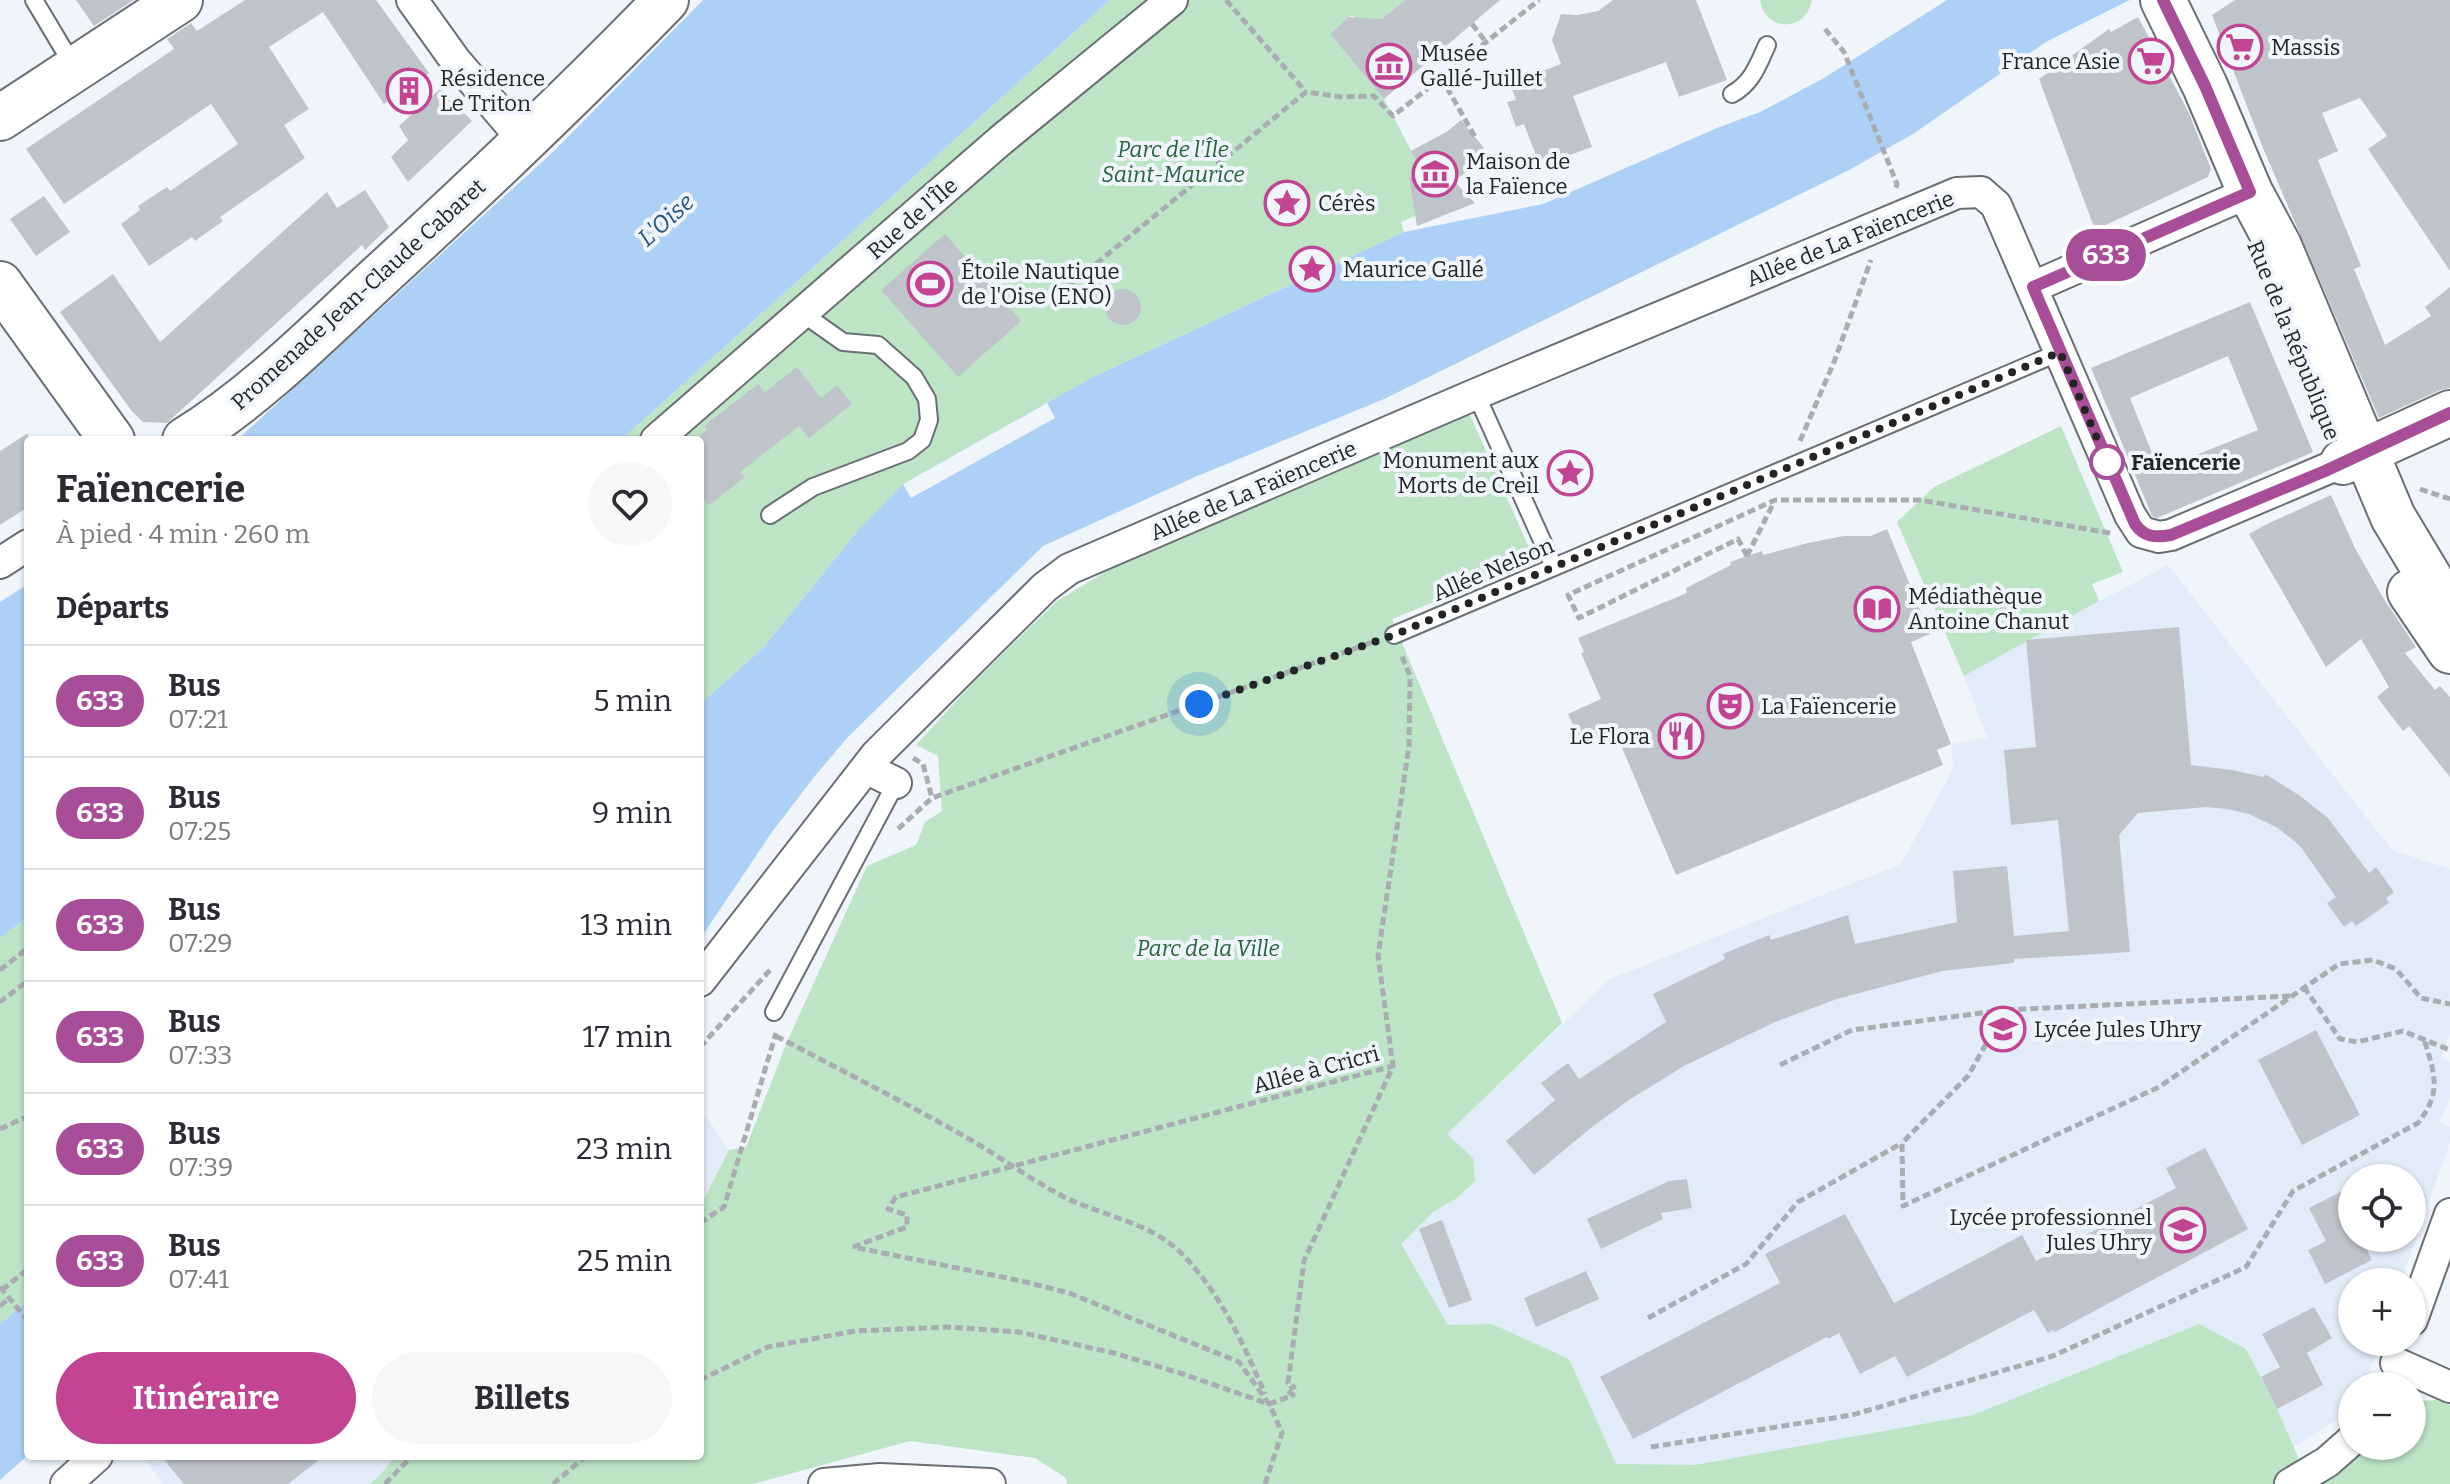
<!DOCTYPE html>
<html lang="fr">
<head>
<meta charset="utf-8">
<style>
  :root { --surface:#fff; --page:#f7f7f7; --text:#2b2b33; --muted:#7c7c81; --line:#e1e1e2; --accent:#c24492 }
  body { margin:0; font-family:Bitter,serif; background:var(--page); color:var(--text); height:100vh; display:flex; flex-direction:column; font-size:30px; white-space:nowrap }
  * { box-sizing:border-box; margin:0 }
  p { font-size:26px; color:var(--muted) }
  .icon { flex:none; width:44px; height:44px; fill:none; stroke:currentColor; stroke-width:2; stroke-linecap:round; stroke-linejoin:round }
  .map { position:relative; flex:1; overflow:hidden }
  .side { position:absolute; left:24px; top:436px; width:680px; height:1024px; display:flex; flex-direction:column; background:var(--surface); border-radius:8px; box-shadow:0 2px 6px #0004 }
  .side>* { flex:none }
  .badge { padding:0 16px; border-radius:26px; font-size:28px; line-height:52px }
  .fabs { position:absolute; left:2338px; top:1164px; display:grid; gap:16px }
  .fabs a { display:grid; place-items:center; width:88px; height:88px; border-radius:50%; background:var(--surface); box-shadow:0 2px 6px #0004; font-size:40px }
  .you { position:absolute; width:40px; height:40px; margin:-20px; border:6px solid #fff; border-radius:50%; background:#1a73e8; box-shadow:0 0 0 12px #1a73e833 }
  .map>.badge { position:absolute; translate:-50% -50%; box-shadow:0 0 0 4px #fff }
  h2 { padding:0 32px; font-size:30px; line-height:72px }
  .round { display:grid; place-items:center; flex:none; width:84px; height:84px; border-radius:42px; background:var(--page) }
  .summary { display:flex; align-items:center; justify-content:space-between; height:136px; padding:0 32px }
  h1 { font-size:38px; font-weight:700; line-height:60px }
  .cta { display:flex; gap:16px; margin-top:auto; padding:16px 32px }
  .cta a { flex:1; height:92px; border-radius:48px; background:var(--accent); color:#fff; font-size:32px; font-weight:700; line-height:92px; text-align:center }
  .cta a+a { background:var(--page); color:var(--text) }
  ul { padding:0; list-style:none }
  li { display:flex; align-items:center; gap:24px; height:112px; padding:0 32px; border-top:2px solid var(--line) }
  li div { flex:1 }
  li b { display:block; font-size:30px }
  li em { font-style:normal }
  li .badge { min-width:88px; font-weight:700; text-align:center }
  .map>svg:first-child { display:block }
  .built { fill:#e2ecf9; fill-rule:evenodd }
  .green { fill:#bce4c5 }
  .water { fill:#add1f6 }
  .pier { fill:#eff5fb }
  .building { fill:#bfc4cb; fill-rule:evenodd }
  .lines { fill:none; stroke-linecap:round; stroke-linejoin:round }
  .lane-casing { stroke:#6a6f74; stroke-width:20 }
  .street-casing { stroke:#6a6f74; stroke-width:34 }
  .secondary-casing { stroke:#6a6f74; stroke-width:48 }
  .path { stroke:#a9adb2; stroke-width:5; stroke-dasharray:8 4; stroke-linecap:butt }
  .lane { stroke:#fff; stroke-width:16 }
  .street { stroke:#fff; stroke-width:30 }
  .secondary { stroke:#fff; stroke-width:44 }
  .path-bridge { stroke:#a9adb2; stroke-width:5; stroke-dasharray:8 4; stroke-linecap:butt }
  .line-casing { stroke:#fff; stroke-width:18 }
  .line { stroke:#a84d97; stroke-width:12 }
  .walk { stroke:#222426; stroke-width:8; stroke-dasharray:0 14.4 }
  .stop-dot { fill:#fff; stroke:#a84d97; stroke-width:4 }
  .labels { text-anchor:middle; stroke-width:8; stroke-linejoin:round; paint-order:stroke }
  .poi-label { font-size:22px; fill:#222426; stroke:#eff5fb; text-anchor:start }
  .park-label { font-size:22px; font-style:italic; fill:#25653b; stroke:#eff5fb }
  .street-label { font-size:22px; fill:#222426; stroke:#eff5fb }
  .stop-label { font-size:22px; font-weight:bold; fill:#222426; stroke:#eff5fb; text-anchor:start }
  .water-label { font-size:24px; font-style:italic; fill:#225382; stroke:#eff5fb }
</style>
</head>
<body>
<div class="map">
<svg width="2450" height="1484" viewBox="0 0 2450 1484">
  <rect width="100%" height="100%" fill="#eff5fb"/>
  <path class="built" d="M2168,565L2392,850L2450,869V1035L2441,1057L2450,1062V1098L2440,1122L2450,1127V1142L2401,1282H2352V1342H2380L2365,1386H2352V1410L2268,1463L2170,1484H1395L1331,1244L1610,979L1901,864L1953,769L1951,744L1987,738L1964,676L2026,640ZM2352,1178H2412V1238H2352Z
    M700,1107L729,1150L700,1207Z
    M141,1456H399L373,1484H164Z"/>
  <path class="green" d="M1110,0H1405L1379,22L1358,21L1352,15L1330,34L1384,99L1422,171L1409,177L1410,186L1433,192L1441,205L1401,222L1404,232L1093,377L1047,403L855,534L763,648L700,704V440H621Z
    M1760,0H1812C1806,32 1765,33 1760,0Z
    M1470,415L1535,561L1392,619L1562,1023L1447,1134L1473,1158L1475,1181L1457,1198L1433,1212L1401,1244L1448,1325L1492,1324L1569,1359L1616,1464L1695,1465L1973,1415L2199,1324L2246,1349L2277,1409L2306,1475L2352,1446H2412V1401L2437,1400L2450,1405V1484H1067L1066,1478L1035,1458L910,1441L753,1484H371L397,1456H700V1207L729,1150L746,1147L787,1042L867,866L916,845L925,822L942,811L938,756L916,745L974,682L1057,601L1130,557L1309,473Z
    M2061,426L2123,572L2092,584L2099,601L1964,676L1897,522L1934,487Z
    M28,917V1300L0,1324V938Z"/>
  <path class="water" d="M703,0H1110L621,440H237L554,151Z
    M1947,0H2130L2046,42L1913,134L1849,170L1384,399L1195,477L1043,546L848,737L814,777L772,832L700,939V704L763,648L855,534L903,484L1093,377L1404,232L1543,204L1717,128L1760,112L1824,78Z
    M28,584V917L0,938V602Z
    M28,1300V1455L0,1480V1324Z"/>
  <path class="pier" d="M1047,403L1055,418L911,498L903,484Z"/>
  <path class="building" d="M76,0H134L94,26Z
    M245,0H376L429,73L384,104L323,12L269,47L309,109L284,125L305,158L220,217L223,221L195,241L192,237L149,266L121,224L140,210L138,206L167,187L170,191L238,144L211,104L64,204L26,149L174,49L167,39L191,23L197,31Z
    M1405,0H1500L1384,99L1330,34L1349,17L1382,19Z
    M1613,0H1696L1727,80L1679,97L1666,62L1573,96L1592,147L1540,166L1524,124L1516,127L1507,102L1516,100L1510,84L1561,64L1552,40L1561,14L1578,15L1598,11Z
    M2235,0H2450V271L2368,149L2387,136L2360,98L2322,113L2338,151L2318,160L2361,266L2354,269L2385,345L2431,316L2425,307L2450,287V388L2440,390L2379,418L2263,148L2212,15Z
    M2138,17L2189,113L2211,169L2208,177L2095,230L2039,79L2109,29L2111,32Z
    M440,89L472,121L408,182L391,157L408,140L399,126Z
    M1461,120L1484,148V159L1480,166L1453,180L1475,203L1417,226L1409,177L1422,171L1411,151L1448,131Z
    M365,190L389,227L365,250L362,245L167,423L143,422L131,410L60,312L113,274L160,342L327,192L337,208Z
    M44,196L70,232L36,256L10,219Z
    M945,234L1021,321L958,377L881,290Z
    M1105 307a18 18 0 1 1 36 0a18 18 0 1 1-36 0Z
    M2250,302L2313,452L2157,518L2152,516L2091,368ZM2228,356L2258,430L2159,470L2130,398Z
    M797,367L821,398L837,385L852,404L809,438L799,426L740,472L745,477L709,505L700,493V435L707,430L704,426L758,384L765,392Z
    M28,433V507L0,525V451Z
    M2331,495L2355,548L2382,596L2416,647L2405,653L2435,690L2440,686L2450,697V777L2409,726L2403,731L2377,697L2389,687L2361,639L2326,667L2249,534L2267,524Z
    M1887,529L1930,634L1911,642L1951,744L1937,750L1943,765L1676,875L1614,729L1581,743L1568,714L1601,699L1581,653L1584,652L1578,638L1687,593L1686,588L1731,565L1730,562L1762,551L1763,555L1808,543L1844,536H1871Z
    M2179,627L2191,765L2232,770L2264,777L2265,774L2299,795L2328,818L2369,873L2376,867L2394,892L2386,898L2389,903L2356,926L2352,921L2344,927L2327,903L2336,897L2300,846L2278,828L2249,814L2227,809L2206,807L2138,813L2119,835L2130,952L2014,959V963L1942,971L1837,999L1775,1022L1684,1066L1629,1100L1592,1127L1534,1175L1506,1141L1555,1100L1541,1083L1568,1063L1579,1079L1666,1022L1653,994L1725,959L1723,954L1769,935L1771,940L1848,915L1855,944L1957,922L1953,871L2007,866L2014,936L2069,931L2058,820L2011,825L2004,750L2036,747L2026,640Z
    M2316,1030L2360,1115L2302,1145L2258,1060Z
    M2205,1148L2248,1229L2055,1332L2053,1330L2048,1333L2034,1310L1907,1377L1895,1356L1860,1374L1839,1333L1828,1339L1827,1337L1633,1439L1600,1377L1780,1283L1765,1254L1845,1214L1894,1303L2022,1235L2036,1261L2176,1188L2166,1168Z
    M1687,1179L1692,1208L1661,1213L1663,1219L1601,1249L1587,1219L1669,1181Z
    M2352,1186V1238H2361L2372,1260L2325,1284L2308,1250L2326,1241L2309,1208Z
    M1442,1220L1472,1300L1449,1308L1419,1229Z
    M1586,1271L1599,1299L1536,1327L1524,1298Z
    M2314,1307L2332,1338L2307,1353L2323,1385L2277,1409L2261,1377L2280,1367L2262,1334Z
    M161,1456H324L288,1484H184Z"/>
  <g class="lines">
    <g class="lane-casing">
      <path id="lane" d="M34,0L74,67
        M1732,94C1752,83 1758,65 1767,45
        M1476,394L1554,567
        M770,515L813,487L908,451L922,440L929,420L927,399L914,377L878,345L843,342L802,313
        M1394,635L2060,352
        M774,1012L896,783"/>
    </g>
    <g class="street-casing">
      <path id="street" d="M412,0L455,60L525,142
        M2033,287L2250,192
        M656,440L1001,140L1172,0
        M0,563L28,545
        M866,768L896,783
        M700,981L876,755L1045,587L1069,569L1476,394L1957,193L1981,192L1996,205L2130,515L2141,532L2159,537L2171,535L2343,462
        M2412,1320L2450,1214
        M2396,1363L2450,1387
        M66,1484L97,1456
        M824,1484L880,1479L990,1484
        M2290,1484L2327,1462L2352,1440"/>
    </g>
    <g class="secondary-casing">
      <path id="secondary" d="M2163,0L2205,86L2250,192L2279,246L2393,517L2450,612
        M0,118L180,0
        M0,284L112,440
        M185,440C258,395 318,333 381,275C478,186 574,95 666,0
        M2343,462L2450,413
        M2410,592L2450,651"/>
    </g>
    <path class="path" d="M1226,0L1306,92
      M1472,24L1486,42
      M1825,29L1844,52L1897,184L1895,191
      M1441,77L1475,137
      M1059,294L1306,92L1341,97L1374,96L1393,116L1539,0
      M1800,441L1834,362L1871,260
      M2420,489L2450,499
      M1747,556L1738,539L1579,618L1568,595L1775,500H1920L2110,533
      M1747,556L1774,502
      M913,758L923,764L932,798
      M898,829L932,798L1376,641
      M0,970L28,948
      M2304,987L2340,1039L2357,1042L2403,1031L2450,1050
      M2290,996L2005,1010L1968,1076L1902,1143L1903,1206L2159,1087L2339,964L2373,960L2396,969L2421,998L2450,1004
      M0,999L1,1001L28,981
      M776,1036C839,1069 902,1101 964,1136C996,1154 1025,1176 1057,1193C1097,1216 1149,1220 1182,1254C1221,1294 1243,1343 1265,1394
      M700,1047L771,969
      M1780,1065L1852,1030L2004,1010
      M0,1129L28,1116
      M700,1223L724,1207L776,1033
      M0,1287L28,1321
      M2,1290L28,1269
      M0,1306L9,1298
      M1648,1318L1746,1264L1798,1202L1902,1143
      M700,1380L768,1347L855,1331L948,1327L1019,1332L1114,1353L1186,1375L1269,1404L1239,1362L1069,1293L1022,1281L853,1247
      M1269,1404L1293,1395L1287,1390L1294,1387L1288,1383L1304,1261L1393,1066L1378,956L1409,746L1410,676L1401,654
      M1651,1447L1852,1415L2053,1356L2246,1267L2293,1191L2418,1123C2442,1092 2435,1075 2424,1039
      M385,1484L412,1456
      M553,1484L586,1456
      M1265,1484L1282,1433L1269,1403"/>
    <use href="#lane" class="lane"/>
    <use href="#street" class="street"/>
    <use href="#secondary" class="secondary"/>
    <path class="path-bridge" d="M853,1247L907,1227V1215L888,1209L896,1197L1393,1066"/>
  </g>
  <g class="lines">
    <g class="line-casing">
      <path id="line" d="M2163,0L2205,86L2250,192L2033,287L2135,524C2144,537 2155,538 2171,535L2325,471L2450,413"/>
    </g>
    <use href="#line" class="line"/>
    <path class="walk" d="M1199,704L1394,635L2060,352L2107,462"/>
  </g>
  <defs>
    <g id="supermarket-ring" transform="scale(2.3)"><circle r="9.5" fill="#eff5fb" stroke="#c24492" stroke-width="1.5"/><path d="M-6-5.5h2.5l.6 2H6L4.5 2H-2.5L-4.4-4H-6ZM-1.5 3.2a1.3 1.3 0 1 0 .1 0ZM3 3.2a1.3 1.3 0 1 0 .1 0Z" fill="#c24492"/></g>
    <g id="museum-ring" transform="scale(2.3)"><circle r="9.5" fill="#eff5fb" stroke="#c24492" stroke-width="1.5"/><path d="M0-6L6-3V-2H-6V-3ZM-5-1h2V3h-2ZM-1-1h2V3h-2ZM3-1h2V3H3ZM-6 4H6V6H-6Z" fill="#c24492"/></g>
    <g id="building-ring" transform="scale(2.3)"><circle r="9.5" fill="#eff5fb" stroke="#c24492" stroke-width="1.5"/><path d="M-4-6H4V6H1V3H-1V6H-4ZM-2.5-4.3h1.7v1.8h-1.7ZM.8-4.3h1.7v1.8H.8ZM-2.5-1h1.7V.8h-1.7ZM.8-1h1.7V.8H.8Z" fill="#c24492"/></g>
    <g id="sight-ring" transform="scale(2.3)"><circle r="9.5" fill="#eff5fb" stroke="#c24492" stroke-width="1.5"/><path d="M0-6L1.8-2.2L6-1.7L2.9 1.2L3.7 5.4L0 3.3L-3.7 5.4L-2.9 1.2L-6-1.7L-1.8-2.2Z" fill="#c24492"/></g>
    <g id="stadium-ring" transform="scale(2.3)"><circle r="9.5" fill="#eff5fb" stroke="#c24492" stroke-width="1.5"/><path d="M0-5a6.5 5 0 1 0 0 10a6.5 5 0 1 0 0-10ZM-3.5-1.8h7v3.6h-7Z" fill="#c24492"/></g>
    <g id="library-ring" transform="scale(2.3)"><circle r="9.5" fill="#eff5fb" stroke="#c24492" stroke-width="1.5"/><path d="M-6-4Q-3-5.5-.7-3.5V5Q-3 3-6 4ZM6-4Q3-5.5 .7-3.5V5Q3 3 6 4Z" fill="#c24492"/></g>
    <g id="theatre-ring" transform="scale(2.3)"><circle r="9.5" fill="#eff5fb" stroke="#c24492" stroke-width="1.5"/><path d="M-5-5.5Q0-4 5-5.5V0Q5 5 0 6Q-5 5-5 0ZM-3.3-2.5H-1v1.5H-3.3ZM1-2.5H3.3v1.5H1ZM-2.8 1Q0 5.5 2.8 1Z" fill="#c24492"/></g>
    <g id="restaurant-ring" transform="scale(2.3)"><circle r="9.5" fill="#eff5fb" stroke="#c24492" stroke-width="1.5"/><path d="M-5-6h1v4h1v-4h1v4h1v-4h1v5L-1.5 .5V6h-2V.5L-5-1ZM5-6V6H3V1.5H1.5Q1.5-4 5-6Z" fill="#c24492"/></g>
    <g id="school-ring" transform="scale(2.3)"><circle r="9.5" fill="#eff5fb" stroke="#c24492" stroke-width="1.5"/><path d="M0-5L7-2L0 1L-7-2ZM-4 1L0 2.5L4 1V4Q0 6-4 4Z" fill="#c24492"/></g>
  </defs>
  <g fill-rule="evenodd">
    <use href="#supermarket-ring" x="2240" y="47"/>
    <use href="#supermarket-ring" x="2151" y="61"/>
    <use href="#museum-ring" x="1389" y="66"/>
    <use href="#building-ring" x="409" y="91"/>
    <use href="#museum-ring" x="1435" y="174"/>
    <use href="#sight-ring" x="1287" y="203"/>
    <use href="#sight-ring" x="1312" y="269"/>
    <use href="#stadium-ring" x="930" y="284"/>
    <use href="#sight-ring" x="1570" y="473"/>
    <use href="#library-ring" x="1877" y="609"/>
    <use href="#theatre-ring" x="1730" y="706"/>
    <use href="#restaurant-ring" x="1681" y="736"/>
    <use href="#school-ring" x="2003" y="1029"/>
    <use href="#school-ring" x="2183" y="1230"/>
  </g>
  <circle class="stop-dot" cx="2107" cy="462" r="16"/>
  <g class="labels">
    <g class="poi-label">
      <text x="2271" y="55">Massis</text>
      <text x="1420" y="61">Musée<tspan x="1420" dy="25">Gallé-Juillet</tspan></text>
      <text x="2120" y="69" text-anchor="end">France Asie</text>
      <text x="440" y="86">Résidence<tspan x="440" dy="25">Le Triton</tspan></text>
      <text x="1466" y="169">Maison de<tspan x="1466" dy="25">la Faïence</tspan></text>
      <text x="1318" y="211">Cérès</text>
      <text x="1343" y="277">Maurice Gallé</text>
      <text x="961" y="279">Étoile Nautique<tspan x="961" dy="25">de l'Oise (ENO)</tspan></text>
      <text x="1539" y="468" text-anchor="end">Monument aux<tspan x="1539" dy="25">Morts de Creil</tspan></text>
      <text x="1908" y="604">Médiathèque<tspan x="1908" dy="25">Antoine Chanut</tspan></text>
      <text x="1761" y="714">La Faïencerie</text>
      <text x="1650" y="744" text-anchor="end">Le Flora</text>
      <text x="2034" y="1037">Lycée Jules Uhry</text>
      <text x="2152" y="1225" text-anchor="end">Lycée professionnel<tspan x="2152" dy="25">Jules Uhry</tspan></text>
    </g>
    <g class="park-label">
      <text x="1173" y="157">Parc de l'Île<tspan x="1173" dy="25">Saint-Maurice</tspan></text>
      <text x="1208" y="956">Parc de la Ville</text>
    </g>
    <g class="street-label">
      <text transform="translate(912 218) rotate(-41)" y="8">Rue de l'Île</text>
      <text transform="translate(1850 238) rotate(-22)" y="8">Allée de La Faïencerie</text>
      <text transform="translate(358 294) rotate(-42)" y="8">Promenade Jean-Claude Cabaret</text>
      <text transform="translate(2294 340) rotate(68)" y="8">Rue de la République</text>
      <text transform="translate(1253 490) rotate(-23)" y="8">Allée de La Faïencerie</text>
      <text transform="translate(1493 569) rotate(-23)" y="8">Allée Nelson</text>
      <text transform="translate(1316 1069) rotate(-15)" y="8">Allée à Cricri</text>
    </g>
    <g class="stop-label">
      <text x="2131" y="470">Faïencerie</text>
    </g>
    <g class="water-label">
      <text transform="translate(666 220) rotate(-42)" y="8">L'Oise</text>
    </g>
  </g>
</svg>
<div class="fabs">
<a><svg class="icon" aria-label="locate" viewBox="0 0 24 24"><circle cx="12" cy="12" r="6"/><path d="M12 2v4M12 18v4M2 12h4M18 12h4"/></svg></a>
<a>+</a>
<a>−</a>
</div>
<div class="you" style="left:1199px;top:704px"></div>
<b class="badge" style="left:2106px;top:255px;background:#a84d97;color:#fff">633</b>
<section class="side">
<div class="summary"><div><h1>Faïencerie</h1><p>À pied · 4 min · 260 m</p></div><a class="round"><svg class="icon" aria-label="heart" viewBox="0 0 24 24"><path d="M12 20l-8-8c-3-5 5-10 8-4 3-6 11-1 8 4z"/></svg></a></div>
<h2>Départs</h2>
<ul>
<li><span class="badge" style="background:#a84d97;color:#fff">633</span><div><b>Bus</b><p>07:21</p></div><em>5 min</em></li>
<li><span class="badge" style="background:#a84d97;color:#fff">633</span><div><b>Bus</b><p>07:25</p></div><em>9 min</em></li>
<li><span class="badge" style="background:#a84d97;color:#fff">633</span><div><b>Bus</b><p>07:29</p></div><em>13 min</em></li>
<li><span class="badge" style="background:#a84d97;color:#fff">633</span><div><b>Bus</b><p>07:33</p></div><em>17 min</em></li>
<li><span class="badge" style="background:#a84d97;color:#fff">633</span><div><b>Bus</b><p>07:39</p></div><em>23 min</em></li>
<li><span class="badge" style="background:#a84d97;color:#fff">633</span><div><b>Bus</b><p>07:41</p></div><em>25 min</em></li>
</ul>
<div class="cta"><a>Itinéraire</a><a>Billets</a></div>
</section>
</div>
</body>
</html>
